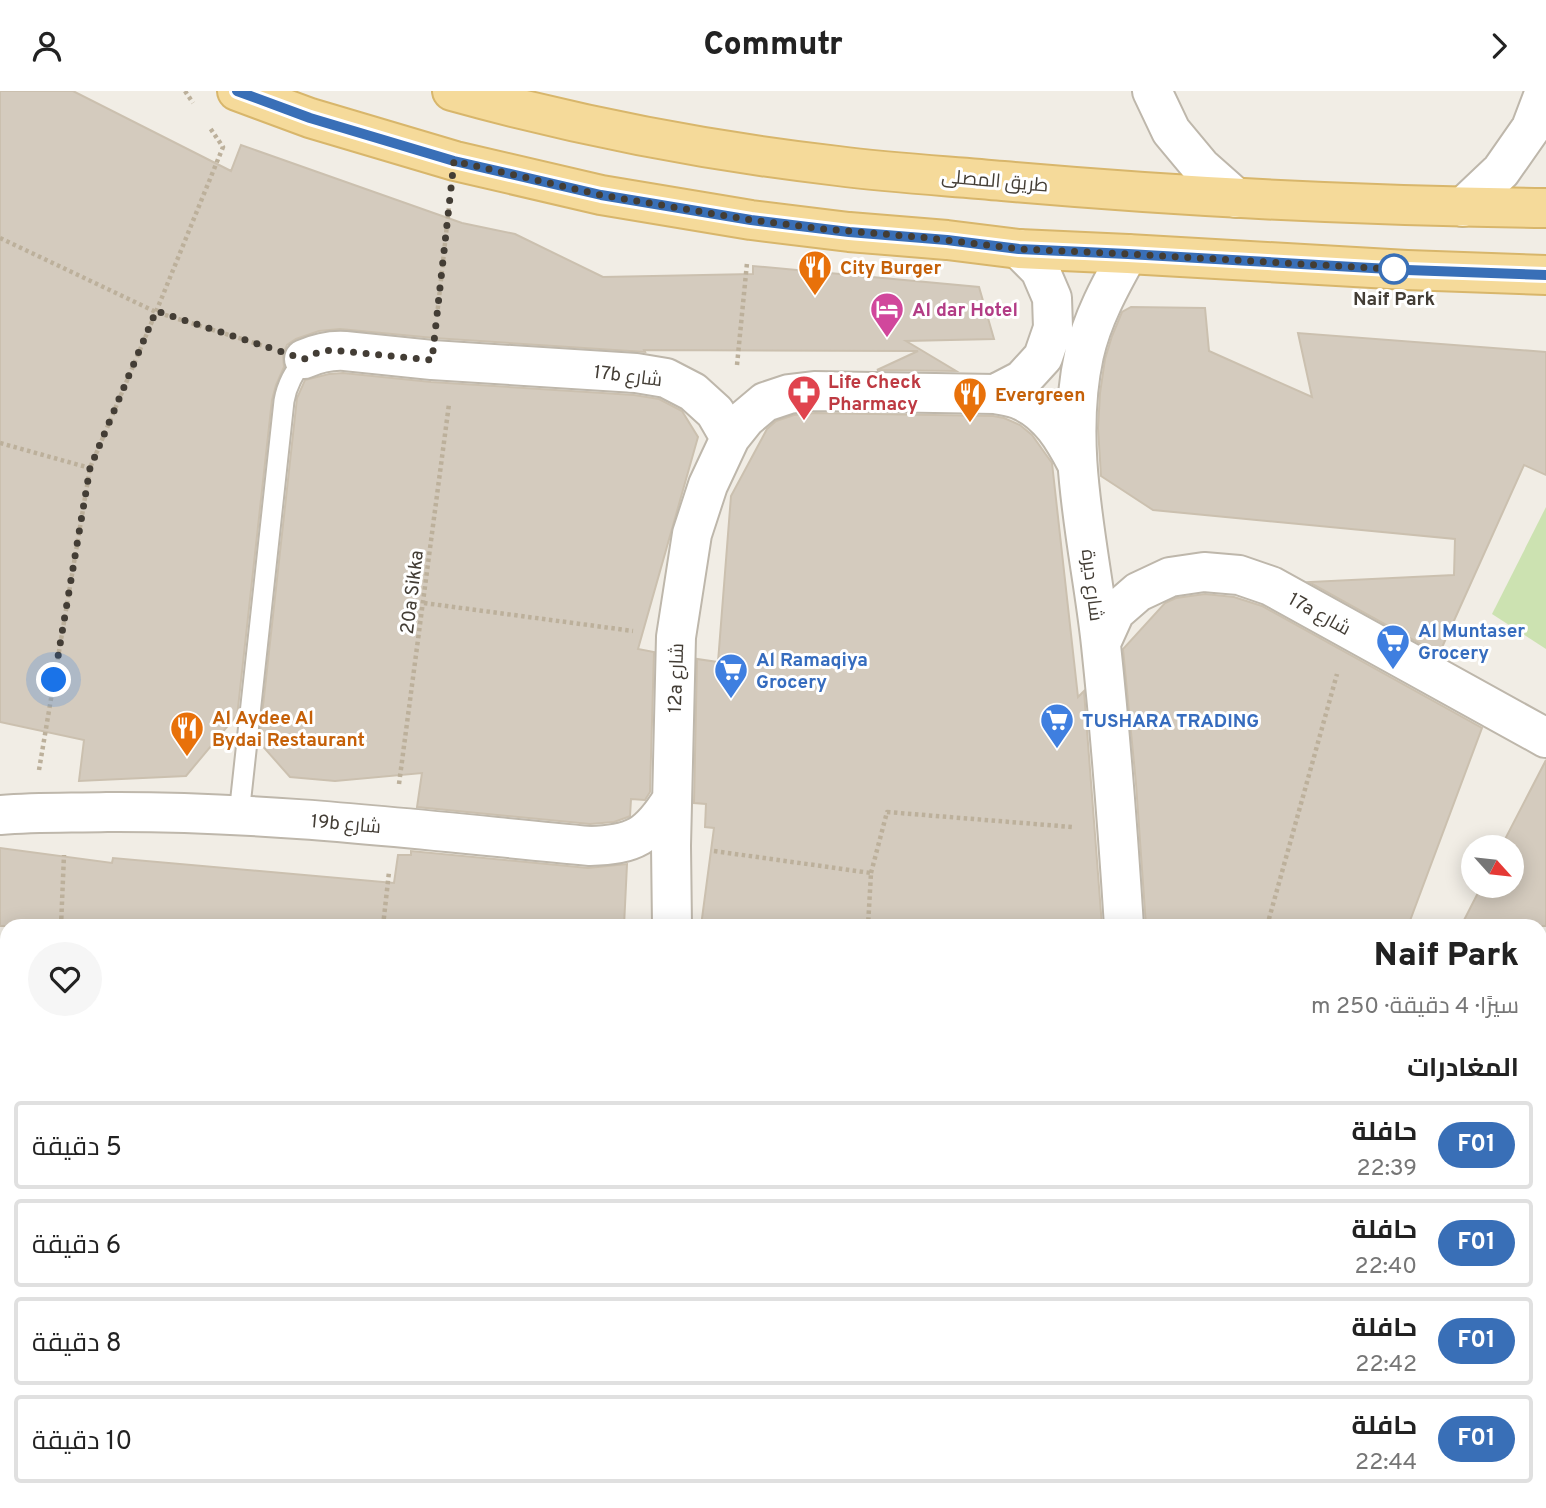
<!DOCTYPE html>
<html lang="ar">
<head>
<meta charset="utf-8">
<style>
  :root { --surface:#fff; --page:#f6f6f6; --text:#222; --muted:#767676; --line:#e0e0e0 }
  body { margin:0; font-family:Overpass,Cairo,sans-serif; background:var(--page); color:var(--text); direction:rtl; height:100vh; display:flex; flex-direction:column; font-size:26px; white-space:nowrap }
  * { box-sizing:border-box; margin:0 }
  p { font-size:23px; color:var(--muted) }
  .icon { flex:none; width:38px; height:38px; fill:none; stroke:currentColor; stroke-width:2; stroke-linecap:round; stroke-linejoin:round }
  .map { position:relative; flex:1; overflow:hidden; direction:ltr }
  .side { position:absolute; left:0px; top:828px; width:1547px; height:590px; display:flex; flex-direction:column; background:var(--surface); border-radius:21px 21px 0 0; box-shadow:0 4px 18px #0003; direction:rtl }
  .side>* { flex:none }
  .badge { padding:0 14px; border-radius:23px; font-size:24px; line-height:46px }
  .needle { width:46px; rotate:117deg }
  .fabs { position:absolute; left:1461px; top:744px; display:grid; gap:14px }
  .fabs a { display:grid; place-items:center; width:63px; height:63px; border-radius:50%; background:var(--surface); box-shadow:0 4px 18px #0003; font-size:35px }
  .you { position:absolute; width:35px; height:35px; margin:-18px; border:5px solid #fff; border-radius:50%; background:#1a73e8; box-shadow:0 0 0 10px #1a73e833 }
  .map>.badge { position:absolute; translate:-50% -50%; box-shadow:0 0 0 4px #fff }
  h2 { padding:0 28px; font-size:26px; line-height:63px }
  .round { display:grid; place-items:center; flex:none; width:74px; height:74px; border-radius:37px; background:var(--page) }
  .overview { display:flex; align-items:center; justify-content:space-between; height:119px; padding:0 28px }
  h1 { font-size:33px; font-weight:800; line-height:52px }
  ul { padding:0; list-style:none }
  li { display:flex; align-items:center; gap:21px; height:88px; margin:0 14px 10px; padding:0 14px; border:4px solid var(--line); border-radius:7px }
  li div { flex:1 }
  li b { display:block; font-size:26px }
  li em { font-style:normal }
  li .badge { min-width:77px; font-weight:700; text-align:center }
  header { display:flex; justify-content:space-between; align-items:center; height:91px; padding:0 28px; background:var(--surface); font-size:32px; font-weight:800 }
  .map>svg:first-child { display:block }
  .green { fill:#cce2b1 }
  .building { fill:#d4cbbe; stroke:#cbc0af; stroke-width:2 }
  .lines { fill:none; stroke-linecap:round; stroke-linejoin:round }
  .service-casing { stroke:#beb7ab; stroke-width:23 }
  .minor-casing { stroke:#beb7ab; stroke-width:42 }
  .primary-casing { stroke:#d8b66b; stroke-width:42 }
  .path { stroke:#bcb09b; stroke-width:4.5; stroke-dasharray:3.5 3.5; stroke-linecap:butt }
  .service { stroke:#fff; stroke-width:19 }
  .minor { stroke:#fff; stroke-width:38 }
  .primary { stroke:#f5da9a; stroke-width:38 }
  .line-casing { stroke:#fff; stroke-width:16 }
  .line { stroke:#396fb7; stroke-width:10 }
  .walk { stroke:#433d35; stroke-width:7; stroke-dasharray:0 12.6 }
  .stop-dot { fill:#fff; stroke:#396fb7; stroke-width:3.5 }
  .labels { text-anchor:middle; stroke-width:6; stroke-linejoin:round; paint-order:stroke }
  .street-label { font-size:19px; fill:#433d35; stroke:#fff }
  .food-label { font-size:19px; font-weight:bold; fill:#c56008; stroke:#fff; text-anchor:start }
  .stop-label { font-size:19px; font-weight:bold; fill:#433d35; stroke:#fff }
  .hotel-label { font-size:19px; font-weight:bold; fill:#b23c85; stroke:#fff; text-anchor:start }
  .health-label { font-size:19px; font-weight:bold; fill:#be3a42; stroke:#fff; text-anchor:start }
  .shop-label { font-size:19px; font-weight:bold; fill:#366cbe; stroke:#fff; text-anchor:start }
</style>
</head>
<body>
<header><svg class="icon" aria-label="forward" viewBox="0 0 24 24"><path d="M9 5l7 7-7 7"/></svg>Commutr<svg class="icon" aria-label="person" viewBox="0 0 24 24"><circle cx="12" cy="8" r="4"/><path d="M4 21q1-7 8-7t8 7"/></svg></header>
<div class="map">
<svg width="1546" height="1417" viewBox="0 0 1546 1417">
  <rect width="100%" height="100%" fill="#f1ede5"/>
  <path class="green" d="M1546,416V558L1492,523Z"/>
  <path class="building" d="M0,0H73L231,80L241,54L462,132L515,143L603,186L753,183V175L979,196L994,248L906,250L956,280L877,279L918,260L644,259L645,261L434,247L340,238L319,240L296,248L287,254L283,264L284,276L276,294L272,309L237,626L236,625L186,685L79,690L84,649L0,631Z
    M1131,216L1205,217L1209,260L1312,306L1298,242L1546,261V384L1524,374L1439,563L1309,491L1454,484L1455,448L1153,419L1101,385L1098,337L1100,302L1105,268L1112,245L1122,221Z
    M343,282L431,291L634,304L659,308L682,320L698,346L638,558L654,561L650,701L645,709L631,708L630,725L628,726L614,731L590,733L417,716L422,682L335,690L290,686L259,651L297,307L305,289L329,283Z
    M815,322L993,325L1004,327L1020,334L1032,344L1052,372L1078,606L1084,600L1102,835H701L714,737L705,736L706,713L694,712L697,568L718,571L731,405L767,338L776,330L794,324Z
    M1205,503L1234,506L1262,515L1482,637L1408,835H1146L1136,693L1123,558L1165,512L1176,507Z
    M1546,669V835H1461L1482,794H1512V756H1501Z
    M0,757L112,772L113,767L394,792L398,764H411V760L588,777L627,773L624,835H0Z"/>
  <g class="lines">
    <g class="service-casing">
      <path id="service" d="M239,724L284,310C287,293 294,282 304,268"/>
    </g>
    <g class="minor-casing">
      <path id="minor" d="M1152,0L1171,40L1201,76L1236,107
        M1463,116L1501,80L1531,37L1545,0
        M304,268C318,262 330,259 345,260L432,269L636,282L666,287L693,301L715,321L730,347
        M995,303C1004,305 1014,306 1022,310C1049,322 1064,348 1077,373
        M1101,552L1115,521L1138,501L1170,486L1204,481L1239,484L1271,495L1546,647
        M0,724C36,721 71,722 107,721C269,720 429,740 590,755C634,754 649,745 672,708
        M672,835L671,755L676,546L692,443L708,394L730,347L746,327L765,311L789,303L814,300L995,303L1022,289L1043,266L1053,237L1052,207L1040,179L1019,158
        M1124,835C1118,741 1111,648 1101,554C1091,459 1063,360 1084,264C1092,228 1110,195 1128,163
        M0,1027L7,1028
        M1540,1366H1546
        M669,1417V1410
        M1125,1417L1126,1410"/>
    </g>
    <g class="primary-casing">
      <path id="primary" d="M237,0L310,27L455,70L601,104L751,129L849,141L947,149L1019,158L1128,163L1407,179L1546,184
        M452,0C578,35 707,60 838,75C893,82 948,85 1003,90C1184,106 1365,115 1546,117"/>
    </g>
    <path class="path" d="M185,0L193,12
      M0,147L156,221L264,255
      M437,225L449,116
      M737,274L747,172
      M0,352L90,377
      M424,512L633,540
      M39,679L90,377L156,221L223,56L210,37
      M399,693L449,313
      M714,760L871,782L868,835
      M871,782L887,721L1072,736
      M61,835L64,764
      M383,835L389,781
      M1267,835L1337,583
      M1540,936L1546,926
      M0,1320L7,1321
      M421,1410L450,1417
      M303,1417L305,1410"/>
    <use href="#service" class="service"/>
    <use href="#minor" class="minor"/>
    <use href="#primary" class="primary"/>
  </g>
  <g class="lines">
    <g class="line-casing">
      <path id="line" d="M237,0L310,27L454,70L601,104L751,129L849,141L947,149L1019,158L1128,163L1407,179L1546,184"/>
    </g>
    <use href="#line" class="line"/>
    <path class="walk" d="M54,589L90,377L156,220L304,268L317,262L331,259L432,269L454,70L601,104L751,129L824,138L929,147L1019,158L1128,163L1407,179L1394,178"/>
  </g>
  <defs>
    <g id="restaurant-pin" transform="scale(1.75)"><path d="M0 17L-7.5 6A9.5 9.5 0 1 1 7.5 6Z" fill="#e8710a" stroke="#fff"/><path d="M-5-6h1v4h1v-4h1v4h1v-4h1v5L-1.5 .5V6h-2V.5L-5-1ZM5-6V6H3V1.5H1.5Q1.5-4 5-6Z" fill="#fff"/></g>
    <g id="hotel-pin" transform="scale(1.75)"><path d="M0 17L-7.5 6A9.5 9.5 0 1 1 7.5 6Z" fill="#d1479c" stroke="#fff"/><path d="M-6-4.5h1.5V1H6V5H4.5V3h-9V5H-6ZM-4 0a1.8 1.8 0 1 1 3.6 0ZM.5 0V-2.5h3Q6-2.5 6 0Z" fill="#fff"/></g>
    <g id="pharmacy-pin" transform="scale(1.75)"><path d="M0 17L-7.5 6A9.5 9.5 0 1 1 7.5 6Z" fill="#e0444e" stroke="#fff"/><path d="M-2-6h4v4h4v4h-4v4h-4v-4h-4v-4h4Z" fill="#fff"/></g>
    <g id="supermarket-pin" transform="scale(1.75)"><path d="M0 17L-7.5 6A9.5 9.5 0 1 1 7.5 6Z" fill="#3f7fe0" stroke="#fff"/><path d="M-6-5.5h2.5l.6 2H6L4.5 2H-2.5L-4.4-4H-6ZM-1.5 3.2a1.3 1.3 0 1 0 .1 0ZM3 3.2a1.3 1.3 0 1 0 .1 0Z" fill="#fff"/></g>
  </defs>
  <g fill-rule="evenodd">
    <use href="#restaurant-pin" x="815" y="176"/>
    <use href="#hotel-pin" x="887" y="218"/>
    <use href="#pharmacy-pin" x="804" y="301"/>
    <use href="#restaurant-pin" x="970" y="303"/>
    <use href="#supermarket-pin" x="1393" y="550"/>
    <use href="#supermarket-pin" x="731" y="579"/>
    <use href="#supermarket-pin" x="1057" y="629"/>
    <use href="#restaurant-pin" x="187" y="637"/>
  </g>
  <circle class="stop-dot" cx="1394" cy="178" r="14"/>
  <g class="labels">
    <g class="street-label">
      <text transform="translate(995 89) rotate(5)" y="7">طريق المصلى</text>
      <text transform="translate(628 284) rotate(7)" y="7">17b شارع</text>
      <text transform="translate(1093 494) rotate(83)" y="7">شارع ديرة</text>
      <text transform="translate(411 501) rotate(-83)" y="7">20a Sikka</text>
      <text transform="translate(1320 522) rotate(29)" y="7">17a شارع</text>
      <text transform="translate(675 587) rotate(-88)" y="7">12a شارع</text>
      <text transform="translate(346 732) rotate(5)" y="7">19b شارع</text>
    </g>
    <g class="food-label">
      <text x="840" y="183">City Burger</text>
      <text x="995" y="310">Evergreen</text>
      <text x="212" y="633">Al Aydee Al<tspan x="212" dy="22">Bydai Restaurant</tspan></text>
    </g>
    <g class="stop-label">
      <text x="1394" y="214">Naif Park</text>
    </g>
    <g class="hotel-label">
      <text x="912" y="225">Al dar Hotel</text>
    </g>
    <g class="health-label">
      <text x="828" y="297">Life Check<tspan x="828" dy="22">Pharmacy</tspan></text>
    </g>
    <g class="shop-label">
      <text x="1418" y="546">Al Muntaser<tspan x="1418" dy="22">Grocery</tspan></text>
      <text x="756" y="575">Al Ramaqiya<tspan x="756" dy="22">Grocery</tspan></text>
      <text x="1082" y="636">TUSHARA TRADING</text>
    </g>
  </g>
</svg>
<div class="fabs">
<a><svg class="needle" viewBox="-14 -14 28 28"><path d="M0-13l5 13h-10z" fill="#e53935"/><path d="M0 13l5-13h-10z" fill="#767676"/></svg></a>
</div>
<div class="you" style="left:54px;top:589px"></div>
<section class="side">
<div class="overview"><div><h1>Naif Park</h1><p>سيرًا · 4 دقيقة · 250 m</p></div><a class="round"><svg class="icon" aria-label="heart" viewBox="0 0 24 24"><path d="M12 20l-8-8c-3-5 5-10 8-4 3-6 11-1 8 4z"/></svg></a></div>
<h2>المغادرات</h2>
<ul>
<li><span class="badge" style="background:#396fb7;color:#fff">F01</span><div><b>حافلة</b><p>22:39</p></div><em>5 دقيقة</em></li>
<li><span class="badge" style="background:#396fb7;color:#fff">F01</span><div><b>حافلة</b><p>22:40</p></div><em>6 دقيقة</em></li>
<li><span class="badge" style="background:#396fb7;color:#fff">F01</span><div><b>حافلة</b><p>22:42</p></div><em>8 دقيقة</em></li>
<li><span class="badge" style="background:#396fb7;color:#fff">F01</span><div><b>حافلة</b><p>22:44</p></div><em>10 دقيقة</em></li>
</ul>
</section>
</div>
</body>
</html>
